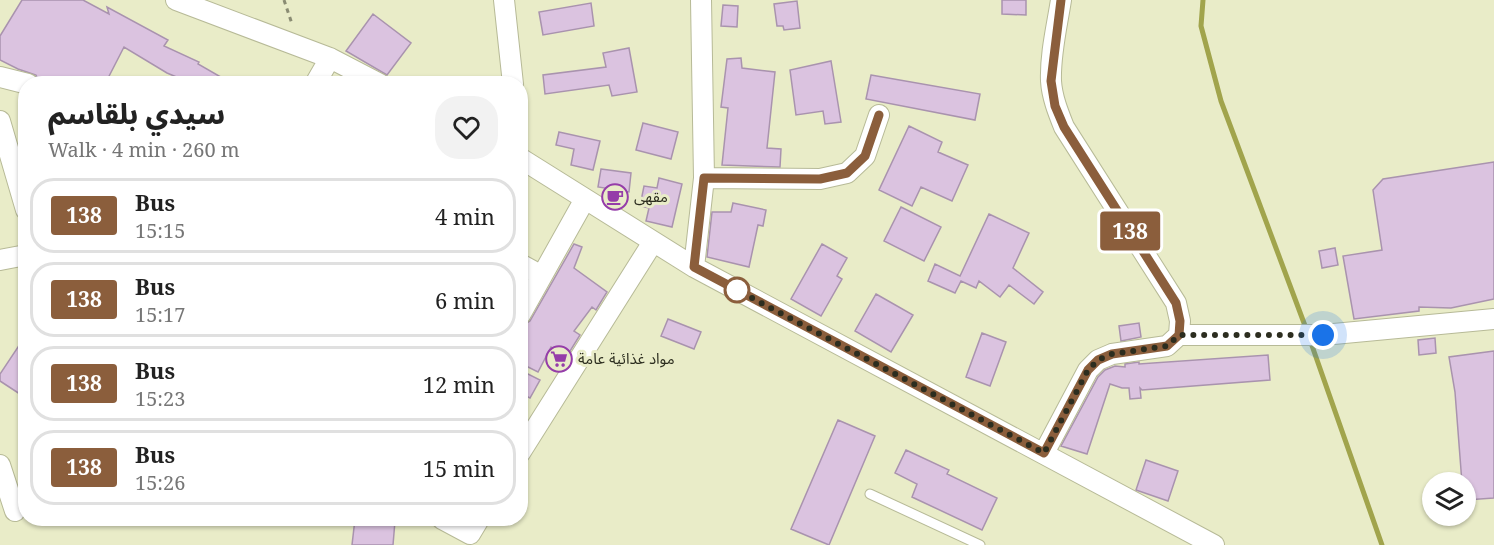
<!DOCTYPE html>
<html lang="en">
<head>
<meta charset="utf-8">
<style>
  :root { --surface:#fff; --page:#f2f2f2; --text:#222; --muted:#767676; --line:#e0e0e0 }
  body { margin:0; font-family:"Noto Serif","Noto Sans Arabic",serif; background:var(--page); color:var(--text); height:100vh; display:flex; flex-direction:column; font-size:22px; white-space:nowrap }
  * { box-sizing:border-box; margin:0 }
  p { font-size:20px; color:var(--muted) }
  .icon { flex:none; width:33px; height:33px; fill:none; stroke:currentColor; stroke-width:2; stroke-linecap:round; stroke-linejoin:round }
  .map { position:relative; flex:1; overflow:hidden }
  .drawer { position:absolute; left:18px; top:76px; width:510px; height:450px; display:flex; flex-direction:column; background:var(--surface); border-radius:24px; box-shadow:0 2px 4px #0004 }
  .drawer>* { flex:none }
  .badge { padding:0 12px; border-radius:4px; font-size:21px; line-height:39px }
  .buttons { position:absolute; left:1422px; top:472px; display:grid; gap:12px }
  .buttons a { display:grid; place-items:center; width:54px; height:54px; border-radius:50%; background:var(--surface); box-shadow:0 2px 4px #0004; font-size:30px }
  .you { position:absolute; width:30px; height:30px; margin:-15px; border:4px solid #fff; border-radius:50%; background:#1a73e8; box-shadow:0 0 0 9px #1a73e833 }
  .map>.badge { position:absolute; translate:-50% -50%; box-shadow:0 0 0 3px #fff }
  .round { display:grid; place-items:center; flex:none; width:63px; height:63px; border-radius:24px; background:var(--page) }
  .overview { display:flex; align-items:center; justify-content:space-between; height:102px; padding:0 30px }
  h1 { font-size:28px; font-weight:800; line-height:45px }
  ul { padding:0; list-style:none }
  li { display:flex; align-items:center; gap:18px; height:75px; margin:0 12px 9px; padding:0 18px; border:3px solid var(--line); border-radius:24px }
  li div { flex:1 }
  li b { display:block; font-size:22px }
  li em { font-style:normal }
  li .badge { min-width:66px; font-weight:700; text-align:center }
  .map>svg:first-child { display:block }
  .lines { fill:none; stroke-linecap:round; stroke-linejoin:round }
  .stream { stroke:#a1a44c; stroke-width:5 }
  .building { fill:#dbc3e0; stroke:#a993ae; stroke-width:1.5 }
  .service-casing { stroke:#b7ba97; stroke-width:11 }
  .minor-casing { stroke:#b7ba97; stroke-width:22 }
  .path { stroke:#8a8c73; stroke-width:3; stroke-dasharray:4.5 4.5; stroke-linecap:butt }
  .service { stroke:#fff; stroke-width:9 }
  .minor { stroke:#fff; stroke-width:20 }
  .line-casing { stroke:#fff; stroke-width:14 }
  .line { stroke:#8b5e3c; stroke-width:9 }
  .walk { stroke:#2c2d1f; stroke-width:6; stroke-dasharray:0 10.8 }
  .stop-dot { fill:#fff; stroke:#8b5e3c; stroke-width:3 }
  .labels { text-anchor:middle; stroke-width:6; stroke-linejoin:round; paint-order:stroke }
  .poi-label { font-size:15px; fill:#2c2d1f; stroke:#e9ecc8; text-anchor:start }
</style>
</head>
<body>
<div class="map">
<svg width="1494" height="545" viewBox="0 0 1494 545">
  <rect width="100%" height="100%" fill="#e9ecc8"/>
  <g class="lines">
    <path class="stream" d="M1203,0L1201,26L1221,101L1307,331
      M1310,340L1382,545"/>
  </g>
  <path class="building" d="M22,0H83L109,14L107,7L168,40L164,46L199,62L198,64L233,84H193L167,73L124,47L105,84H40L36,75L18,69L0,60V36Z
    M1002,0H1026V15L1002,14Z
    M797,1L800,28L784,30L783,26H777L774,4Z
    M591,3L594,26L543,35L539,12Z
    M723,5L738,6L737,27L721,26Z
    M373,14L411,43L387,75L346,51Z
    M629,48L637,92L612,96L609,85L545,94L543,75L606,67L603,53Z
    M741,58L742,68L775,72L767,148L781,149L780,167L722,165L728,108L721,107L727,59Z
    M831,61L841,122L825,124L823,111L796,115L790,70Z
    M871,75L980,94L975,120L866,99Z
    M643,123L678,132L671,159L636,150Z
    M909,126L942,142L938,152L968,165L952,201L921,187L912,206L879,190Z
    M559,132L600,141L593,170L571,165L574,149L556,145Z
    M1494,162V299L1451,308L1419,307V311L1354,319L1343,256L1382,250L1373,190L1383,179Z
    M601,169L631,173L629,192L598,187Z
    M659,178L682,184L672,227L646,221L649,208L640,206L644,186L657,188Z
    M733,203L766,210L763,226L758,225L749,267L707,257L712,212H731Z
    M901,207L941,227L924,261L884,241Z
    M989,214L1029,233L1013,268L1043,292L1034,304L1009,285L1000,297L979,281L976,288L961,281L955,293L928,281L935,264L960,276Z
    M574,244L582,247L574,268L607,292L596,310L592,307L574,331L580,335L567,356L551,347L538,372L520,363V327L530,321Z
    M822,244L847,258L837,276L842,279L821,316L791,299Z
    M1335,248L1338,265L1322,268L1319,251Z
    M876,294L913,315L891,352L855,331Z
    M668,319L701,332L694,349L661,336Z
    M1139,323L1141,337L1121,341L1119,326Z
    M982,333L1006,342L990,386L966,377Z
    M26,335V398L0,381V374Z
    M1435,338L1436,353L1419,355L1418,340Z
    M1494,351V498L1466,500V483H1462L1455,392L1449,357Z
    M1268,355L1270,380L1142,390L1140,388L1141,398L1130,399L1129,388H1122L1110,384L1087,454L1061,446L1098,377L1105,370L1115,366L1125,367V364L1139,362V364Z
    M520,370L540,380L530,398L520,393Z
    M838,420L875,436L829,545L791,529Z
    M906,450L949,470L947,474L997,498L982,530L912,497L917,484L895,473Z
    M1146,460L1178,471L1168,501L1136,490Z
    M355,519L395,521L393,545H352Z"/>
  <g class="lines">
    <g class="service-casing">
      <path id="service" d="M870,494L980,545"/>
    </g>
    <g class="minor-casing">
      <path id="minor" d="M176,0L330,58L380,84
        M504,0L513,84
        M0,77L28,84
        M315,84L330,58
        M0,121L26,210
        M520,158L694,267L1214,545
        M704,178L820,179L847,173L865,156L879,115
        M0,260L26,255
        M520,264L542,276
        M694,267L704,178L701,0
        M520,315L585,199
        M1179,335H1323L1494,319
        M520,453L653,242
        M1044,453L1088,370L1098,360L1112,354L1167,346L1179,335L1180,321L1176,303L1064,127C1058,112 1052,97 1051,81C1050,54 1057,26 1061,0
        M0,465L15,511
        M442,519L470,534L479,519"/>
    </g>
    <path class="path" d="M284,0L292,24"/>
    <use href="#service" class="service"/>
    <use href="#minor" class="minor"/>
  </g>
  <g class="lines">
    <g class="line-casing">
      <path id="line" d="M879,115L865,156L847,173L820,179L704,178L694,267L1044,453L1088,370L1098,360L1112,354L1167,346L1179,335L1180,321L1176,303L1064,127L1055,106L1051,81L1061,0"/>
    </g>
    <use href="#line" class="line"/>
    <path class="walk" d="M737,290L735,289L1044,453L1088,370L1098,360L1112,354L1167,346L1179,335H1323"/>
  </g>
  <defs>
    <g id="cafe-ring" transform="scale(1.35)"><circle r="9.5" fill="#e9ecc8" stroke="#953da9" stroke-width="1.5"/><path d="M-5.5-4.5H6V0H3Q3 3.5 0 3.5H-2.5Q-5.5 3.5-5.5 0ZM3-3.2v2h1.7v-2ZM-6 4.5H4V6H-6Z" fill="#953da9"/></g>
    <g id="supermarket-ring" transform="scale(1.35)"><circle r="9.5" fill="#e9ecc8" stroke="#953da9" stroke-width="1.5"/><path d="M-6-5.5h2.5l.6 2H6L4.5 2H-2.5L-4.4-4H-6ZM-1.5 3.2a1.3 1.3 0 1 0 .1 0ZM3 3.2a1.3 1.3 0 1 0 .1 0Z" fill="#953da9"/></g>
  </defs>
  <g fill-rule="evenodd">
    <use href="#cafe-ring" x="615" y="197"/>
    <use href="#supermarket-ring" x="559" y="359"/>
  </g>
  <circle class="stop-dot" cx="737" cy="290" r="12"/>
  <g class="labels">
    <g class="poi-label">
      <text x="634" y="202">مقهى</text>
      <text x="578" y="364">مواد غذائية عامة</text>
    </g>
  </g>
</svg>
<div class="buttons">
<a><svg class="icon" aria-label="layers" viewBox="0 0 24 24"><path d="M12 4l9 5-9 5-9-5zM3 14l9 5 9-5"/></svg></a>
</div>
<div class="you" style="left:1323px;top:335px"></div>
<b class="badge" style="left:1130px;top:231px;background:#8b5e3c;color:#fff">138</b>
<section class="drawer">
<div class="overview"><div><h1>سيدي بلقاسم</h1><p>Walk · 4 min · 260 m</p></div><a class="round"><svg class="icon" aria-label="heart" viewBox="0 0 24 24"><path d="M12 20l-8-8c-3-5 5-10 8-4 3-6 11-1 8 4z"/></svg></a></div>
<ul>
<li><span class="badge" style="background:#8b5e3c;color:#fff">138</span><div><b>Bus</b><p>15:15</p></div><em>4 min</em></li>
<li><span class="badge" style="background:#8b5e3c;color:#fff">138</span><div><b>Bus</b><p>15:17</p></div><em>6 min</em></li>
<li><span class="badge" style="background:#8b5e3c;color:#fff">138</span><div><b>Bus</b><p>15:23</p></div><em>12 min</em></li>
<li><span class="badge" style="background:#8b5e3c;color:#fff">138</span><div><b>Bus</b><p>15:26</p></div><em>15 min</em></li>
</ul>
</section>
</div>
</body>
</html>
